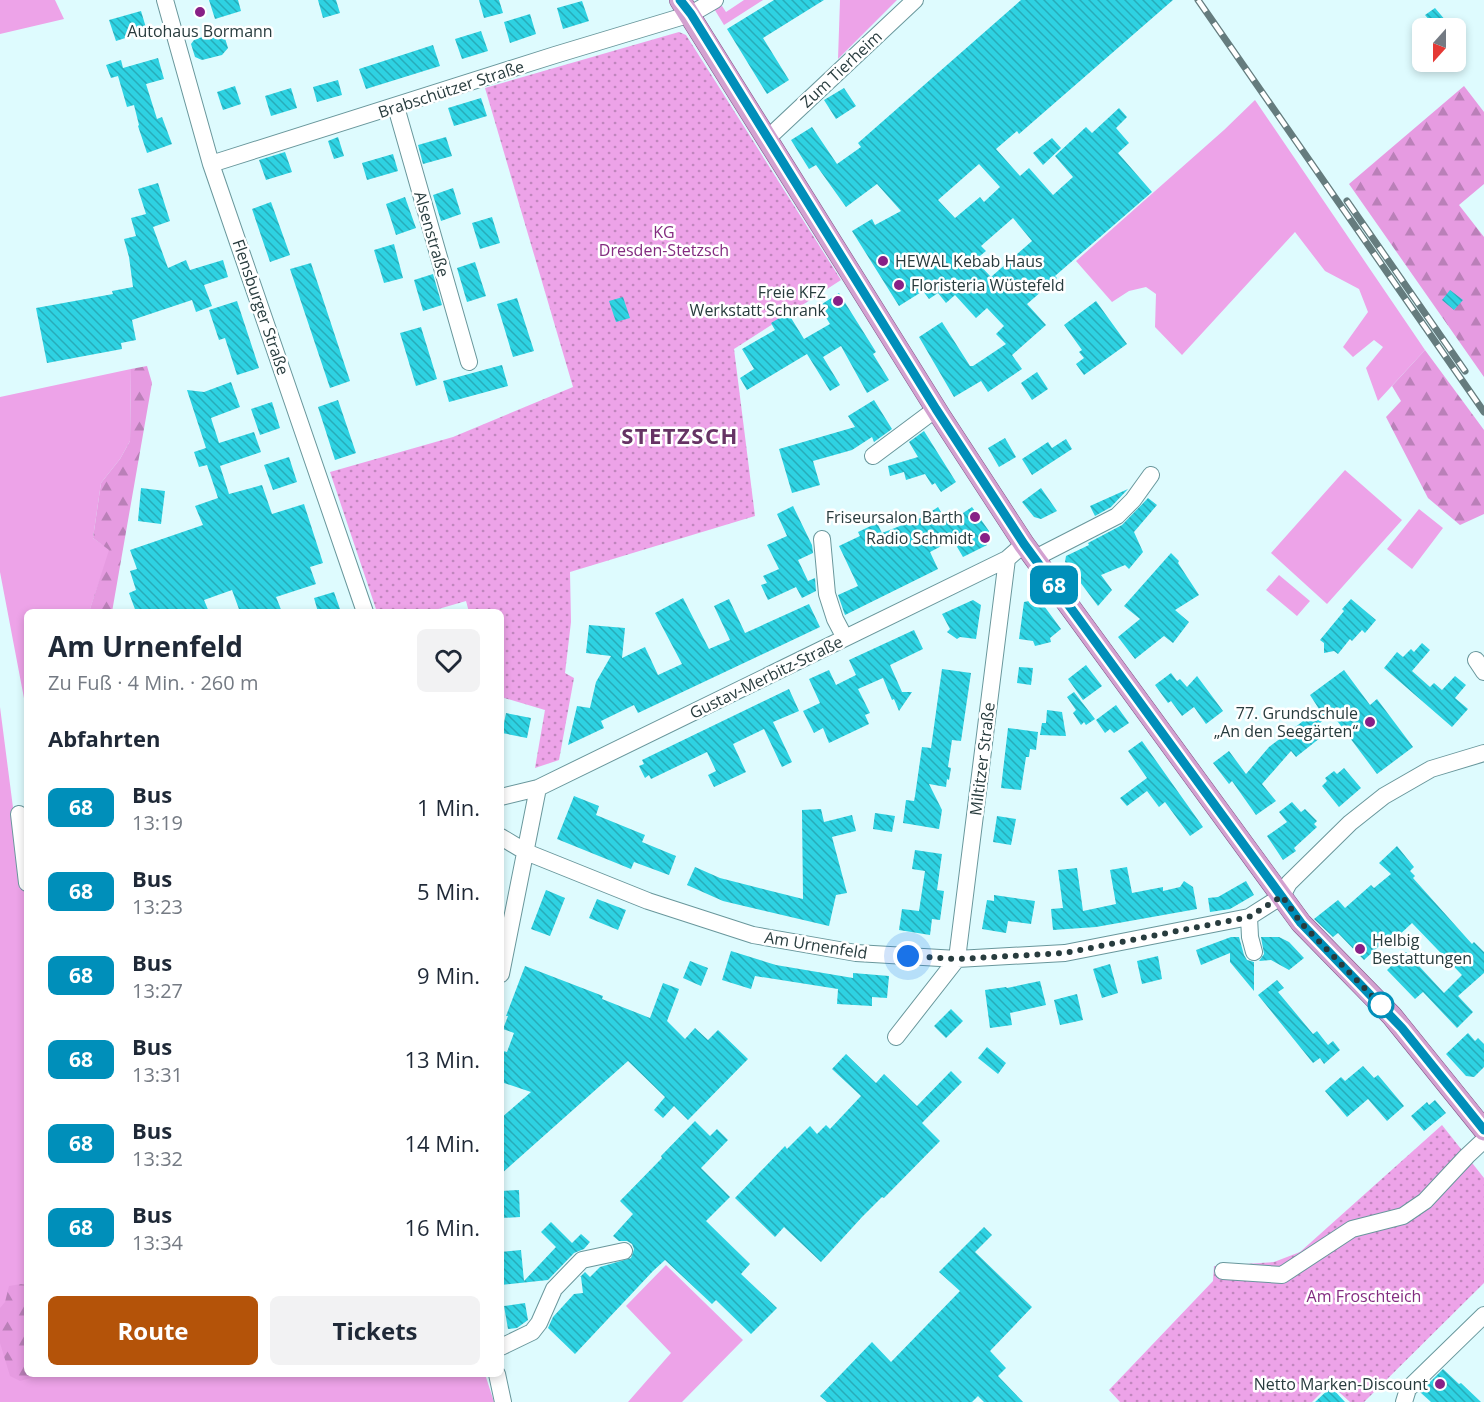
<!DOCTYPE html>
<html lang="de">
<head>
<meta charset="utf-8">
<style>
  :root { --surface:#fff; --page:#f2f2f3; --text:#1f2937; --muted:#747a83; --accent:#b45309 }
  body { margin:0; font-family:"Open Sans",sans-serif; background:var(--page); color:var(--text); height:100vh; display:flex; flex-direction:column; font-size:22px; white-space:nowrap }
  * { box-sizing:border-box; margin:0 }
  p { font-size:20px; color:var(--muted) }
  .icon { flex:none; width:33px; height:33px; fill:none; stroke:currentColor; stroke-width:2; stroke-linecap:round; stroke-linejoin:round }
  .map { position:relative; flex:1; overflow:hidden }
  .details { position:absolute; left:24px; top:609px; width:480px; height:768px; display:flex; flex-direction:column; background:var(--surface); border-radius:9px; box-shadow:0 3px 9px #0003 }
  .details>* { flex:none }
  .badge { padding:0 12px; border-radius:9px; font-size:21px; line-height:39px }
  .needle { width:39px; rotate:201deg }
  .fabs { position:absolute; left:1412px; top:18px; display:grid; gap:12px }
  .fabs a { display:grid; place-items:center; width:54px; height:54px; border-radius:9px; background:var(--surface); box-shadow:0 3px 9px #0003; font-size:30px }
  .you { position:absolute; width:30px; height:30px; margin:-15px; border:4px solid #fff; border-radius:50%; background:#1a73e8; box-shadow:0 0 0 9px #1a73e833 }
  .map>.badge { position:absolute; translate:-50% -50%; box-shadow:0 0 0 3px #fff }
  h2 { padding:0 24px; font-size:22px; line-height:54px }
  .round { display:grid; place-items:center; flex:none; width:63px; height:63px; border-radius:9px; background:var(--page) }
  .overview { display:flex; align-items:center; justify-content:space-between; height:102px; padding:0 24px }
  h1 { font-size:28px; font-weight:700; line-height:45px }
  .button { display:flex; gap:12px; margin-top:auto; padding:12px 24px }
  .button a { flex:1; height:69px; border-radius:9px; background:var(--accent); color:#fff; font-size:24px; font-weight:700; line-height:69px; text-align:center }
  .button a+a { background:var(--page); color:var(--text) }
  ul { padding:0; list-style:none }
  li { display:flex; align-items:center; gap:18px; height:84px; padding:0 24px }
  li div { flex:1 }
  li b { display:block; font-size:22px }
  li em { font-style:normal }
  li .badge { min-width:66px; font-weight:700; text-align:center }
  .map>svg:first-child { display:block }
  .grass { fill:#eda3e8 }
  .forest { fill:url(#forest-firs) }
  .park { fill:url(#park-dots) }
  .building { fill:url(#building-back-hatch); fill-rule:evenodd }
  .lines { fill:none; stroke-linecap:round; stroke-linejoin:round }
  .minor-casing { stroke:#69979c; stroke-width:18 }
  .major-casing { stroke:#845589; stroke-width:22 }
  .minor { stroke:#fff; stroke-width:16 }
  .major { stroke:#d3a1d0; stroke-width:21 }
  .rail-casing { stroke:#657c7e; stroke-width:7 }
  .rail { stroke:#fff; stroke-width:4.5; stroke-dasharray:14; stroke-linecap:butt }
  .line-casing { stroke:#fff; stroke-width:14 }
  .line { stroke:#008fba; stroke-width:9 }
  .walk { stroke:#283c3e; stroke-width:6; stroke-dasharray:0 10.8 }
  .poi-dot { fill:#882086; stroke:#fff; stroke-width:2 }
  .stop-dot { fill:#fff; stroke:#008fba; stroke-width:3 }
  .labels { text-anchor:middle; stroke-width:5; stroke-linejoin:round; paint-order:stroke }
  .poi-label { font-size:16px; fill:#283c3e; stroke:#fff; text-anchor:end }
  .street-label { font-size:16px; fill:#283c3e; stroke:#fff }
  .park-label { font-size:16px; fill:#832c80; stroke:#fff }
  .district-label { font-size:22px; font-weight:bold; letter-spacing:1.5px; fill:#663364; stroke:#fff }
</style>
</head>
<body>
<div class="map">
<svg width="1484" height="1402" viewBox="0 0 1484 1402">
  <defs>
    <pattern id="forest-firs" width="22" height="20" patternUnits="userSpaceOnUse" patternTransform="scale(1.5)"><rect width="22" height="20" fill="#e69be1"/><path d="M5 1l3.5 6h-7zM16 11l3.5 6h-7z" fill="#ba80b8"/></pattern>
    <pattern id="park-dots" width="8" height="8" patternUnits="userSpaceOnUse" patternTransform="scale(1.5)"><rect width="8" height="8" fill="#eda3e8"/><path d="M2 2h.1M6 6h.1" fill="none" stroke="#c086bd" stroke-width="1.8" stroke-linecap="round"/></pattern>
    <pattern id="building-back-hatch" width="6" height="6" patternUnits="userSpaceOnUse" patternTransform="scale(1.5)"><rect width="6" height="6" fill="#2ed2e2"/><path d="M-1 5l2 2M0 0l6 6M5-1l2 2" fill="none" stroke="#27acb9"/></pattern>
  </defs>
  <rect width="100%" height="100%" fill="#defbfe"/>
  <path class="grass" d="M0,0H55L64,19L0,34Z
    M744,0H763L724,25L713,7L720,3L726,12Z
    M840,0H897L838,59Z
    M1255,100L1425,350L1378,401L1366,368L1383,347L1374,340L1353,357L1343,347L1368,312L1359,289L1325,271L1295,232L1182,355L1155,327L1156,294L1146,287L1129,291L1112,302L1076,261L1224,130Z
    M131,369L130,441L120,459L101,483L93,538L110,550L89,612H27V714L0,572V397Z
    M1345,470L1402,520L1327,604L1271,553Z
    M1419,509L1443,528L1412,569L1387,549Z
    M1279,575L1310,601L1297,616L1266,590Z
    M0,707L23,885L27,896V1374H485L494,1402H0Z
    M666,1265L743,1340L682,1402H628L671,1353L626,1306Z"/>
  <path class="forest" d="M1464,86L1484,112V184L1459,205L1484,237V377L1349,184Z
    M1425,350L1484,430V514L1460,525L1428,498L1386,417L1401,401L1392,386Z
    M147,366L152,383L112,612H89L109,550L93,538L101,483L120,459L130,441L131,369Z
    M21,1284L27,1285V1374H45L20,1381L10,1376L0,1343V1308L5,1302L9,1286Z"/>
  <path class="park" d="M679,32L686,35L841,280L734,349L755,516L570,572L571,622L565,673L574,678L559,760L535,768L545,710L501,697V612H469L466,601L428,612H377L330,472L453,437L573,387L485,88Z
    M1442,1125L1484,1178V1283L1364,1402H1350L1330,1384L1312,1402H1120L1109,1390L1213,1281L1214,1266L1274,1262L1300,1252Z"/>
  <path class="building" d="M209,0H238L241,11L215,19Z
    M318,0H336L340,13L323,18Z
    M479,0H499L503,13L484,18Z
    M774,0H824L763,38L789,80L767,94L727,29Z
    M1021,0H1173L1019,134L1017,131L996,149L1020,176L1029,168L1053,195L1073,177L1055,156L1086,127L1092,133L1119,108L1127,117L1116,128L1129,143L1118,153L1152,192L1055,276L1057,278L1027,304L1046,325L1012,355L1022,369L988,392L981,381L954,397L919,337L942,322L970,366H973L1006,344L996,334L1004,326L987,308L976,318L955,295L946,303L938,293L929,299L923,291L899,306L852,231L872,219L875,225L901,211L877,184L846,207L816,165L809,169L791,140L812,127L837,164L861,147L858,143ZM979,164L1000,187L984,202L980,197L955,218L938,200ZM1013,218L1032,241L991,277L975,260L986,251L981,246Z
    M582,1L589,21L563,29L557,8Z
    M1435,8L1452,28H1436L1425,15Z
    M141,11L147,31L116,41L109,20Z
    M530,14L536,34L510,43L504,22Z
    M481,31L488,51L462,59L455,39Z
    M216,32L224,35L228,48L222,55L202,60L195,57L191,44L194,40Z
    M433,45L440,66L366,89L359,69Z
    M158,58L164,79L146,84L157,119L162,117L172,144L147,153L138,126L139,125L134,105L127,107L118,76L111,78L106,65L121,60L123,68Z
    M338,80L342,95L317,102L313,87Z
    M235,86L241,104L223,110L217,92Z
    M291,88L297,108L271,116L265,96Z
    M844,88L856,106L836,119L824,100Z
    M481,98L487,116L454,126L448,108Z
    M338,137L344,156L334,159L328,141Z
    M446,137L452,156L423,164L418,145Z
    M1052,138L1061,148L1043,165L1033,153Z
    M285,152L292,172L266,180L259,160Z
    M393,154L398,171L367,180L362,163Z
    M158,183L170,221L153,227L168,268L186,260L190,270L223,260L228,277L204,285L212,306L196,312L192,300L132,320L136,340L121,343L122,349L47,363L36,308L113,294L112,291L133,287L129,257L124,239L136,236L131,218L146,214L138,189Z
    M453,188L461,214L441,221L433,195Z
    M405,197L416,228L396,235L386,204Z
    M271,202L290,255L270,262L252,209Z
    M492,217L500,243L480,249L472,223Z
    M394,244L403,278L384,283L374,250Z
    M475,262L486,296L467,302L457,268Z
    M311,263L350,381L330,388L290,269Z
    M433,274L442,305L423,311L414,280Z
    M1450,290L1463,300L1454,310L1442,300Z
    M839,293L876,352L873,354L889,380L867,393L841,346L823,357L840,385L830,391L807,354L747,390L740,378L754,369L742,349L775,330L771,323L788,313L804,339L830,324L819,306Z
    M623,297L630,318L616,322L609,301Z
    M517,298L534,351L513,357L497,304Z
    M237,301L259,368L237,375L225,338L219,340L209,310Z
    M1096,301L1127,344L1084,375L1076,364L1084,358L1079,352L1082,350L1064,325Z
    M421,327L437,379L416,386L400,333Z
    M502,365L508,386L449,402L443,381Z
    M1037,372L1048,389L1032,400L1021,383Z
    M231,382L240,407L211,418L219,443L254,432L261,452L220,466L229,494L262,485L272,514L304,504L323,563L310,567L316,584L276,597L282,612H240L232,590L204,600L209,612H136L129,593L136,590L130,571L137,569L130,550L203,525L195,506L218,498L207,465L199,467L194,452L206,448L187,390L204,392Z
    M338,400L356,453L335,460L318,407Z
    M874,400L892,429L874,442L872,437L852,450L813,461L820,485L792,493L779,449L855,427L848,416Z
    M272,402L280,428L260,435L251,409Z
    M924,431L956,482L941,492L935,483L932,485L925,474L906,480L904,472L890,476L888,466L918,457L909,442Z
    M1005,438L1016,457L999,467L988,448Z
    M1066,439L1072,449L1032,475L1022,459L1048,442L1052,448Z
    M289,457L297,482L273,490L264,465Z
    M141,488L165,491L161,524L138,521Z
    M1041,488L1057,511L1041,519L1034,517L1022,502Z
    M1128,489L1111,507L1095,516L1090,506Z
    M1148,498L1157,505L1134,532L1143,552L1129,569L1125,565L1101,575L1112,590L1098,606L1065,562L1066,556L1089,545L1088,543L1122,525Z
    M793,506L812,545L813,553L798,560L808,581L815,578L816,591L802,598L796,587L768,600L761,585L767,583L763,576L779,569L767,545L787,536L777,514Z
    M938,507L948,523L972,507L989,531L987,545L963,557L953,540L930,552L938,569L845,615L838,595L858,586L839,546L860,536L858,532L877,523L882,533L923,517Z
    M1171,553L1179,561L1178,563L1199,595L1175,610L1189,622L1173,643L1164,636L1135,659L1118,637L1140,619L1124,606Z
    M334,592L341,612H318L314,598Z
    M683,598L709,649L730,640L714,606L729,599L745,633L809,604L820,627L638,713L634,705L601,721L604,728L568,745L577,706L590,708L596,682L611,656L586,653L589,625L625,628L622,658L645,647L658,675L682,664L655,613Z
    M1039,599L1061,629L1050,638L1051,642L1035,646L1033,641L1019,639L1024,602Z
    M1351,599L1376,620L1365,633L1362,630L1352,641L1350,639L1338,654L1334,651L1324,653V643L1320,640L1344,611L1342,609Z
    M973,600L981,605L976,639L960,637L957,639L947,632L950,629L942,614Z
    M914,630L923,649L890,665L902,692H912L899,711L894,699L892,700L883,678L858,689L870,713L865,715L869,724L829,743L823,728L814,733L803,711L820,703L809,679L829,670L836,685L856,675L849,660Z
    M1422,643L1430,650L1412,671L1430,687L1434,683L1442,690L1455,676L1466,685L1455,698L1468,709L1452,727L1384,668L1397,652L1403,657L1411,649L1414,652Z
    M1086,665L1102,686L1083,700L1068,679Z
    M1019,667L1033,668L1031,685L1017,683Z
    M942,669L971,673L961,741L952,740L948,767L951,768L949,780L947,779L946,787L929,784L942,810L939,829L903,823L906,800L914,801L915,796L922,747L931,748Z
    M1344,670L1370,705L1377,699L1413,747L1377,774L1332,714L1313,728L1320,738L1296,757L1291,751L1262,784L1276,801L1256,815L1232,781L1229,784L1213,763L1229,751L1246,774L1269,747L1319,709L1310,695Z
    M1171,673L1177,681L1180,679L1187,687L1197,676L1223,711L1206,724L1194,707L1182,716L1171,701L1168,703L1155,685Z
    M789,689L799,711L773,722L792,762L782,767L764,729L733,744L746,772L714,787L708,775L716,771L707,752L651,779L649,775L645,778L639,766L644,764L642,760Z
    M1074,692L1095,719L1086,725L1084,722L1081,725L1073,713L1076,710L1067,697Z
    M1116,705L1129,723L1114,733L1110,729L1105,733L1096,720Z
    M1047,710L1062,712L1066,736L1040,735L1042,723H1046Z
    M506,713L531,718L527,738L502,733Z
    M1008,728L1038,732L1036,750L1030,749L1029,757H1026L1021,790L1001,788Z
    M1142,741L1203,827L1190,836L1165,802L1159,807L1147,791L1127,806L1120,798L1147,778L1128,751Z
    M1344,768L1361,788L1339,807L1322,786L1327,781L1325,778L1334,771L1337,774Z
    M574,796L599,806L596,815L645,835L642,842L676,856L669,875L634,862L631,869L557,839Z
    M1292,802L1301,812L1305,809L1317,821L1314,824L1317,827L1294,848L1296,851L1283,860L1267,836L1287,822L1279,812Z
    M821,809L824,822L852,815L856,831L832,837L847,893L836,895L829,926L723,901L687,885L695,867L720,878L803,899L802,810Z
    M875,813L895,816L892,832L873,829Z
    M997,816L1016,819L1011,845L993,842Z
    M1397,846L1414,867L1410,871L1415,876L1413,878L1472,944L1474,942L1484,952V973L1458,996L1473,1012L1457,1028L1423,992L1415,999L1387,970L1406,952L1444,993L1462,975L1412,923L1396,938L1392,934L1364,960L1338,933L1333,937L1314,919L1338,900L1345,908L1371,885L1374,888L1391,874L1379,863Z
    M915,850L942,854L937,890L944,891L940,920L932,919L930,935L899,930L902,909L919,911L925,871L912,869Z
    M1127,867L1132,893L1163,887V891L1180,887L1184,881L1193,887L1197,909L1096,927L1053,930L1051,909L1063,908L1058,870L1077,868L1083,911L1116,904L1110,870Z
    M1246,881L1254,895L1230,909L1210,912L1208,898L1218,897Z
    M546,890L565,898L550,936L531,929Z
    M994,895L1035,901L1031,924L1008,921L1006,933L982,929L987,900L994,901Z
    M597,899L626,910L618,930L589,918Z
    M1231,937H1239L1244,955L1247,960L1254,962V991L1230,962V953L1201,965L1196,950Z
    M1261,937H1279L1289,942L1304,958L1289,970L1271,960L1259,961L1264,954Z
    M731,951L776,965L853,978V973L889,976L887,998L872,997V1006L837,1004L838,989L755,976L751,989L722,980Z
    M1158,956L1162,979L1142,984L1137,961Z
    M690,961L708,968L701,986L683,978Z
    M1110,964L1118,993L1102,998L1093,969Z
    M525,966L603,996L602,999L650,1018L663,983L679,989L667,1021L685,1039L695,1028L708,1040L718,1030L748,1059L688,1120L674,1106L663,1118L654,1110L665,1097L628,1061L501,1174V1118L531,1092L501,1082V1057L503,1051L507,1052L514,1033L503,1029L508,1016H506Z
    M1277,980L1284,988L1278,992L1313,1034L1317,1031L1328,1045L1333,1041L1340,1050L1324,1064L1320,1058L1313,1063L1258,995Z
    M1040,981L1046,1005L1010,1013L1012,1025L990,1028L985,990L1006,987L1007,988Z
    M1077,994L1083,1020L1060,1025L1054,1000Z
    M951,1009L963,1021L946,1038L934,1026Z
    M1468,1033L1475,1041L1478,1038L1484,1044V1067L1474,1077L1466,1076L1446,1054Z
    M987,1047L1006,1063L998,1074L978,1058Z
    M846,1054L876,1083L884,1074L917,1106L951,1071L962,1082L922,1123L940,1141L884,1198L882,1197L862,1217L821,1262L784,1227L775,1237L735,1198L785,1146L787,1149L810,1126L817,1134L826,1125L830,1129L861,1096L832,1069Z
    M1363,1066L1374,1078L1378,1075L1404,1106L1387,1121L1368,1099L1347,1117L1325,1091L1341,1077L1345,1081Z
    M1435,1100L1446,1113L1424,1131L1411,1116L1427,1102L1429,1105Z
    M695,1121L710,1136L717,1129L728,1140L701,1168L730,1197L706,1221L750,1264L741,1274L777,1308L751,1334L716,1300L712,1304L665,1260L653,1271L575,1354L548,1328L553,1317L574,1294L583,1293L581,1277H580L585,1272L590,1277L600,1267L631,1258L634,1249L632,1244L627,1241H619L613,1236L633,1214L620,1201L662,1158L661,1156Z
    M519,1190L520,1217L501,1218V1191Z
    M551,1222L572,1243L581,1234L590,1242L584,1249L574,1253L548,1280L501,1285V1252L521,1250L524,1281L556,1247L541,1232Z
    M984,1227L992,1235L975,1252L1032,1307L990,1351L1006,1368L998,1376L1023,1402H984L978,1396L972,1402H827L820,1396L872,1342L891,1362L960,1291L939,1272Z
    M525,1303L528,1320L517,1328L508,1329L504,1306Z
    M1443,1369L1459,1384L1461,1383L1481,1402H1431L1420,1392Z
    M1331,1387L1345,1402H1315Z"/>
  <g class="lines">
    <g class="minor-casing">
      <path id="minor" d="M165,0L211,164L365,612
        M396,107L469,362
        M768,138L915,0
        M211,164L555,55L691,14L715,0
        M873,456L936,409
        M822,539L827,594L835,619L845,638
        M1035,558L1117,516L1133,500L1151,475
        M1476,660L1484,672
        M501,797L538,788L1007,559L1024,544
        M19,814L27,883
        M501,837L526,852L648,901L753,935L856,953L957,959L1065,953L1249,917L1282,896L1289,883L1350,823L1384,796L1431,769L1484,753
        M1249,917L1250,937L1254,952
        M501,974L538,788
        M896,1037L957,959L1007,559
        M1223,1271L1282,1275L1352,1229L1403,1216L1425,1201L1467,1156L1484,1140
        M501,1347L532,1332L539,1323L554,1289L582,1260L624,1251
        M497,1374L503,1402
        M1404,1402L1408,1389L1484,1315"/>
    </g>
    <g class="major-casing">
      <path id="major" d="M680,0L941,417L1024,544L1301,923L1392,1016L1484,1130"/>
    </g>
    <use href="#minor" class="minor"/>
    <use href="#major" class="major"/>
    <g class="rail-casing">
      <path id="rail" d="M1198,0L1484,412
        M1347,201L1465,371"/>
    </g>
    <use href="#rail" class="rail"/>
  </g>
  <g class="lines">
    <g class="line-casing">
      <path id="line" d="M680,0L691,14L936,409L1024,544L1301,923L1402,1028L1484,1130"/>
    </g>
    <use href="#line" class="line"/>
    <path class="walk" d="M908,956L957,959L1065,953L1249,917L1282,896L1301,923L1383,1007L1381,1005"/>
  </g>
  <g class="poi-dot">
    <circle cx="200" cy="12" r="6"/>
    <circle cx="883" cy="261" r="6"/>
    <circle cx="899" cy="285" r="6"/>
    <circle cx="838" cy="301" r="6"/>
    <circle cx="975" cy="517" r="6"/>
    <circle cx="985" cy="538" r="6"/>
    <circle cx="1370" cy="722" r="6"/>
    <circle cx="1360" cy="949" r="6"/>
    <circle cx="1440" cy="1384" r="6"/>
  </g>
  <circle class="stop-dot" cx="1381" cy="1005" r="12"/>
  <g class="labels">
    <g class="poi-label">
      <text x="200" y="37" text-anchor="middle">Autohaus Bormann</text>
      <text x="895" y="267" text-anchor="start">HEWAL Kebab Haus</text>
      <text x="911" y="291" text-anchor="start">Floristeria Wüstefeld</text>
      <text x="826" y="298">Freie KFZ<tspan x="826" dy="18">Werkstatt Schrank</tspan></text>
      <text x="963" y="523">Friseursalon Barth</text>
      <text x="973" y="544">Radio Schmidt</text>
      <text x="1358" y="719">77. Grundschule<tspan x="1358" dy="18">„An den Seegärten“</tspan></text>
      <text x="1372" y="946" text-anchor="start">Helbig<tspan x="1372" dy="18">Bestattungen</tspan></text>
      <text x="1428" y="1390">Netto Marken-Discount</text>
    </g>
    <g class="street-label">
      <text transform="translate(841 69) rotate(-43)" y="6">Zum Tierheim</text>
      <text transform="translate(451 89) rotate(-18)" y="6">Brabschützer Straße</text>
      <text transform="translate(432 234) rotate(74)" y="6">Alsenstraße</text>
      <text transform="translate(261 307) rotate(71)" y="6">Flensburger Straße</text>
      <text transform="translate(766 677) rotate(-26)" y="6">Gustav-Merbitz-Straße</text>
      <text transform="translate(982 759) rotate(-83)" y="6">Miltitzer Straße</text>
      <text transform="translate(816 945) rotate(9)" y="6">Am Urnenfeld</text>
    </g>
    <g class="park-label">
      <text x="664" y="238">KG<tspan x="664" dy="18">Dresden-Stetzsch</tspan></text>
      <text x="1364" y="1302">Am Froschteich</text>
    </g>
    <g class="district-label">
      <text x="680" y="444">STETZSCH</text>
    </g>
  </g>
</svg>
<div class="fabs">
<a><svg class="needle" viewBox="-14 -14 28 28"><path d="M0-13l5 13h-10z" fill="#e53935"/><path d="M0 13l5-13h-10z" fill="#747a83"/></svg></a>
</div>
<div class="you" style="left:908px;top:956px"></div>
<b class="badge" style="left:1054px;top:585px;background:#008fba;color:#fff">68</b>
<section class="details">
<div class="overview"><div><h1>Am Urnenfeld</h1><p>Zu Fuß · 4 Min. · 260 m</p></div><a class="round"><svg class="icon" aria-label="heart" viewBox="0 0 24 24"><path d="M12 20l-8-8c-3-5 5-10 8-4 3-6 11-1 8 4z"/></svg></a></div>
<h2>Abfahrten</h2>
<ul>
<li><span class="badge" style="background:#008fba;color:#fff">68</span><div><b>Bus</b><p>13:19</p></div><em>1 Min.</em></li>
<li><span class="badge" style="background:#008fba;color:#fff">68</span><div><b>Bus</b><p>13:23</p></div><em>5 Min.</em></li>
<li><span class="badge" style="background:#008fba;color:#fff">68</span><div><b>Bus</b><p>13:27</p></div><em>9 Min.</em></li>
<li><span class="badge" style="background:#008fba;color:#fff">68</span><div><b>Bus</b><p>13:31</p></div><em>13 Min.</em></li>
<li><span class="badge" style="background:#008fba;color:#fff">68</span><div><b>Bus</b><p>13:32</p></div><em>14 Min.</em></li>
<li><span class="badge" style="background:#008fba;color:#fff">68</span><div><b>Bus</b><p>13:34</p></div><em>16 Min.</em></li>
</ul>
<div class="button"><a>Route</a><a>Tickets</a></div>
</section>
</div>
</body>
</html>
